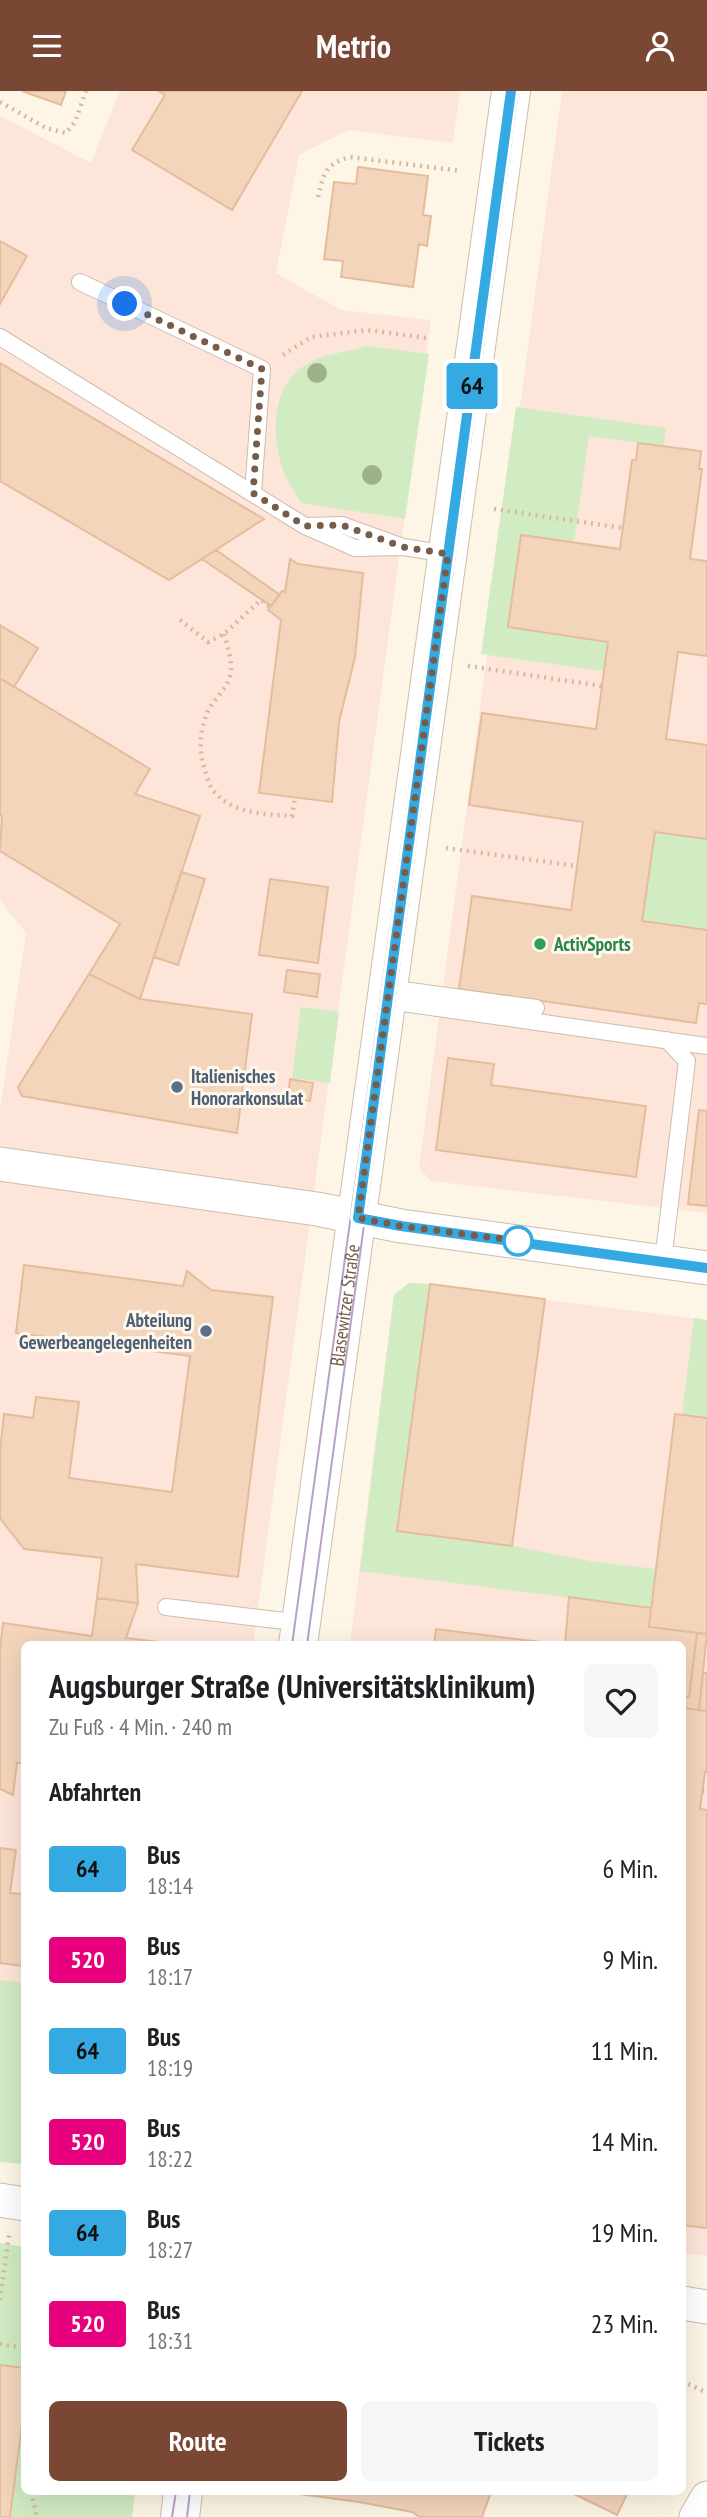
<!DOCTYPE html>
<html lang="de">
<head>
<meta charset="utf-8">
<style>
  :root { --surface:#fff; --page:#f6f6f6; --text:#202124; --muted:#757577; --accent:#7a4734 }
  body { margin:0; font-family:"PT Sans Narrow",sans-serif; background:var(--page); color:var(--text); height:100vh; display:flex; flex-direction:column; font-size:26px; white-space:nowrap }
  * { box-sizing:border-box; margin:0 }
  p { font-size:23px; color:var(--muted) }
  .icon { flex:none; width:38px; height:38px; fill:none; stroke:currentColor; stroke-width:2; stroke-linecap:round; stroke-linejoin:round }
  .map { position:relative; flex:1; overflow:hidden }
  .panel { position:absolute; left:21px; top:1550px; width:665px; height:854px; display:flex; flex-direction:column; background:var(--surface); border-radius:10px; box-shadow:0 7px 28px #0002 }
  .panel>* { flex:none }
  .badge { padding:0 14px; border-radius:5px; font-size:24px; line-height:46px }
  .you { position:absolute; width:35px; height:35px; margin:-18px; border:5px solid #fff; border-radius:50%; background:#1a73e8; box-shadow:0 0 0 10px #1a73e833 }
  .map>.badge { position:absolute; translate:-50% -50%; box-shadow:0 0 0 4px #fff }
  h2 { padding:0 28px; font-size:26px; line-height:63px }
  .round { display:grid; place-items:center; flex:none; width:74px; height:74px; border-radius:10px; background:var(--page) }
  .overview { display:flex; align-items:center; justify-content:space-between; height:119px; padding:0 28px }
  h1 { font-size:33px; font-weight:700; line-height:52px }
  .button { display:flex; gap:14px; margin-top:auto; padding:14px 28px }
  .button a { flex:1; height:80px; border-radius:10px; background:var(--accent); color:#fff; font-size:28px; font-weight:700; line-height:80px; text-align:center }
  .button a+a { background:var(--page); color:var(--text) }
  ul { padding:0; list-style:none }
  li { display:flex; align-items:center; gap:21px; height:91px; padding:0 28px }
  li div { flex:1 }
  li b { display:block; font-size:26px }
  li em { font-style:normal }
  li .badge { min-width:77px; font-weight:700; text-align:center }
  header { display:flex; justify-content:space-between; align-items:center; height:91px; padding:0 28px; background:var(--accent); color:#fff; font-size:32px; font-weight:700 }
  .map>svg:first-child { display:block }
  .commercial { fill:#fde5d9 }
  .green { fill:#d1ebc3 }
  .building { fill:#f3d5bc; stroke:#e5bc9c; stroke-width:2 }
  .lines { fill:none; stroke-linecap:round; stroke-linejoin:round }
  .service-casing { stroke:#cebdab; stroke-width:18 }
  .minor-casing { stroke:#cebdab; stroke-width:35 }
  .tertiary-casing { stroke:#cebdab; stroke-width:40 }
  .path { stroke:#d8b89f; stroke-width:4.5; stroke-dasharray:2 5; stroke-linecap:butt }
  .service { stroke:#fff; stroke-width:16 }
  .minor { stroke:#fff; stroke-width:33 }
  .tertiary { stroke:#fff; stroke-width:38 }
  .tram { stroke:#b8a3c7; stroke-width:2 }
  .tree { fill:#9db28b }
  .line-casing { stroke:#fff; stroke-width:16 }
  .line { stroke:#35a9e1; stroke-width:10 }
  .walk { stroke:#765c49; stroke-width:7; stroke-dasharray:0 12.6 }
  .leisure-dot { fill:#2e9e5b; stroke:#fff8ec; stroke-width:2.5 }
  .service-dot { fill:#5c6f8a; stroke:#fff8ec; stroke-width:2.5 }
  .stop-dot { fill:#fff; stroke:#35a9e1; stroke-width:3.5 }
  .labels { text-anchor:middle; stroke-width:6; stroke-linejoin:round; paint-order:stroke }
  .leisure-label { font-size:19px; font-weight:bold; fill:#27864d; stroke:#fff8ec; text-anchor:start }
  .service-label { font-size:19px; font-weight:bold; fill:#4e5e75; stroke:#fff8ec; text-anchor:start }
  .street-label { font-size:19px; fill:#765c49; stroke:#fff8ec }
</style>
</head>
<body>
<header><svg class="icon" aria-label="menu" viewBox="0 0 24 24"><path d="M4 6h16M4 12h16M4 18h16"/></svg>Metrio<svg class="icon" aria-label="person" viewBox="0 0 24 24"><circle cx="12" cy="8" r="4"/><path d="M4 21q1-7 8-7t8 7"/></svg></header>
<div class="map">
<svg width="707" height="2426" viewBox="0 0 707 2426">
  <rect width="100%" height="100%" fill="#fdf5e5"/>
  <path class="commercial" d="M120,0H460L453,52L349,39L299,64L276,182L341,219L431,229L253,1554H24V1892L0,1889V1018L26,842L0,809V25L91,72Z
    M562,0H707V1122L431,1090L419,1077Z
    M409,1192L707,1229V2165L682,2162V1554H350L394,1204Z"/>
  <path class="green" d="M368,255L429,263L405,428L301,412C296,403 289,393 285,384C269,345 270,288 315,269C331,262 351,260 368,255Z
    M516,316L666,337L663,355L589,345L574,451L521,444L508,536L608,551L604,580L481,563Z
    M655,741L707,748V839L642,830Z
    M301,916L339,921L330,992L292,987Z
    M409,1192L430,1193L397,1440L512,1455L595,1471L656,1478L651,1517L360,1480L394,1204Z
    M694,1227L707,1229V1327L682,1324Z
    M0,1889L24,1892V2073L0,2071Z
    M0,2152L24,2156V2277L0,2273Z
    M24,2318V2401H135L132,2426H10Z"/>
  <path class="building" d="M22,0H66L61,14Z
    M158,0H302L232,119L132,59L165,4Z
    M358,76L428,85L423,124L431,125L427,155L419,153L413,196L341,186L343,170L324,168L334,91L356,93Z
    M0,150L27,165L0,213Z
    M0,272L264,428L169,489L0,390Z
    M638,352L701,360L699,378H702L690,468L707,470V565L678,561L666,648L707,654V748L655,741L642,830L707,839V913L699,912L696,932L459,898L472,805L571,819L583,731L469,714L482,622L596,638L602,595L608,551L508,536L521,444L620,458L632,369H636Z
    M216,459L280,504L271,515L202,468Z
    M290,468L298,473L363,482L355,566L339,631L332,711L259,702L281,529L268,519L282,500L285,501Z
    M0,534L38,557L14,596L0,587Z
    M0,587L150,678L135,703L200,725L140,908L89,883L120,833L0,760L2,725L0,724Z
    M181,781L205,788L178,874L154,866Z
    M270,788L328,796L318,872L259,864Z
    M287,879L320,883L317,906L284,901Z
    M89,883L140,908L252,923L237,1042L22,1005L18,996Z
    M448,967L494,973L491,994L646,1015L636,1086L436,1059Z
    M290,988L313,992L310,1010L288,1007Z
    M699,1019L707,1020V1115L688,1113Z
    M24,1174L183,1195L187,1180L211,1199L273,1206L238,1486L136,1473L138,1512L97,1507L102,1467L24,1458L0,1427V1360L4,1323L33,1327L36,1306L79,1311L69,1387L172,1401L190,1265L16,1242Z
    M430,1193L545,1208L512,1455L397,1440Z
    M675,1323L707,1327V1543L649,1536Z
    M569,1506L651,1517L649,1536L697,1542L689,1606L682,1605V1554H434L436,1538L565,1554Z
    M97,1507L138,1512L126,1547L184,1554H24V1672H17L13,1704L0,1698V1560L3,1532L92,1545Z
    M697,1542L707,1543L699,1619L682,1617V1605L689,1606Z
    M703,1582H707V1620L699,1619Z
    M682,1617L707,1620V1681H705L700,1718L707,1719V2137L682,2134Z
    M0,1757L16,1759L10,1802L24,1803V1875L0,1872Z
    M0,2274L24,2277V2318L10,2426H0Z
    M284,2401H491L482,2426H420L412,2421L359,2411Z
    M570,2401H628L617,2424Z"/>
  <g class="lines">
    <g class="service-casing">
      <path id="service" d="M80,191L262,278L253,402
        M0,246L305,435L355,457L403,456
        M308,435L342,434L403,456L448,463
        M389,897L536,917
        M388,910L707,955
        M663,1170L687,970L667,949
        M166,1516L302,1532"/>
    </g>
    <g class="minor-casing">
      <path id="minor" d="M0,1073L317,1118L401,1135L707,1177
        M0,2109L24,2113
        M682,2212L707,2216
        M696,2426L707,2407"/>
    </g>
    <g class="tertiary-casing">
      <g id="tertiary">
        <path id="s1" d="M298,1554L511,0"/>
        <path d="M180,2426L183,2401"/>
      </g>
    </g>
    <path class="path" d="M0,11L46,37L66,42L75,31L86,0
      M318,106C324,82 325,73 350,66L461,80
      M283,264L311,246L367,239L426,247
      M494,418L623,437
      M180,529L208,551L224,543L261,509L270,516
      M224,543C227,554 232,569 231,580C230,596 213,608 207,622C200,640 198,660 205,679C207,685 209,694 213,699C231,723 265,723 292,725L295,706
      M468,575L602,595
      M446,757L577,775
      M702,1700H707
      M0,2209L9,2144
      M0,2253L24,2257
      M682,2290L707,2302
      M31,2401L37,2426"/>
    <use href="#service" class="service"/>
    <use href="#minor" class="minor"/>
    <use href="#tertiary" class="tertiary"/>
    <path class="tram" d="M292,1554L505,0
      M307,1554L518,0
      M172,2426L176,2401
      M187,2426L190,2401"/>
  </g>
  <g class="tree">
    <circle cx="317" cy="282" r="10"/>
    <circle cx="372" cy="384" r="10"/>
  </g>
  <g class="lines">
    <g class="line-casing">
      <path id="line" d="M511,0L358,1127L401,1135L707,1177"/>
    </g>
    <use href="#line" class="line"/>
    <path class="walk" d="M125,213L262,278L253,402L305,435L342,434L403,456L448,463L358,1127L401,1135L518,1150"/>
  </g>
  <circle class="leisure-dot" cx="540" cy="853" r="7"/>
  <g class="service-dot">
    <circle cx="177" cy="996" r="7"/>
    <circle cx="206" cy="1240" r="7"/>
  </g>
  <circle class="stop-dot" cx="518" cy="1150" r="14"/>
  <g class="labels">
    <g class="leisure-label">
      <text x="554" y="860">ActivSports</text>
    </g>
    <g class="service-label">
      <text x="191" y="992">Italienisches<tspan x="191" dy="22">Honorarkonsulat</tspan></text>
      <text x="192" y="1236" text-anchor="end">Abteilung<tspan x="192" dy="22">Gewerbeangelegenheiten</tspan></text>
    </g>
    <g class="street-label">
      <text dy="7" stroke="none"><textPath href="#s1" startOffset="343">Blasewitzer Straße</textPath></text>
    </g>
  </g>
</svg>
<div class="you" style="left:125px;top:213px"></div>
<b class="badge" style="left:472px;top:295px;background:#35a9e1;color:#111">64</b>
<section class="panel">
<div class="overview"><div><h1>Augsburger Straße (Universitätsklinikum)</h1><p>Zu Fuß · 4 Min. · 240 m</p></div><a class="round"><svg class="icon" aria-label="heart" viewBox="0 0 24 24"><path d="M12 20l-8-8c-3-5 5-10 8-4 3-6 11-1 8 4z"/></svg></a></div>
<h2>Abfahrten</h2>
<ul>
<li><span class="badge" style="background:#35a9e1;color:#111">64</span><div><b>Bus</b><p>18:14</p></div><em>6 Min.</em></li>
<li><span class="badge" style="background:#e6007e;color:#fff">520</span><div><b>Bus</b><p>18:17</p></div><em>9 Min.</em></li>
<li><span class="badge" style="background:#35a9e1;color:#111">64</span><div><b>Bus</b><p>18:19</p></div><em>11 Min.</em></li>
<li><span class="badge" style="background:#e6007e;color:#fff">520</span><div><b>Bus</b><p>18:22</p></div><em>14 Min.</em></li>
<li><span class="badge" style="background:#35a9e1;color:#111">64</span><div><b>Bus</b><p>18:27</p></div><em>19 Min.</em></li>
<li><span class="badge" style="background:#e6007e;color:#fff">520</span><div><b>Bus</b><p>18:31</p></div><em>23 Min.</em></li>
</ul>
<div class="button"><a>Route</a><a>Tickets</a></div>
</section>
</div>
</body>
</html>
